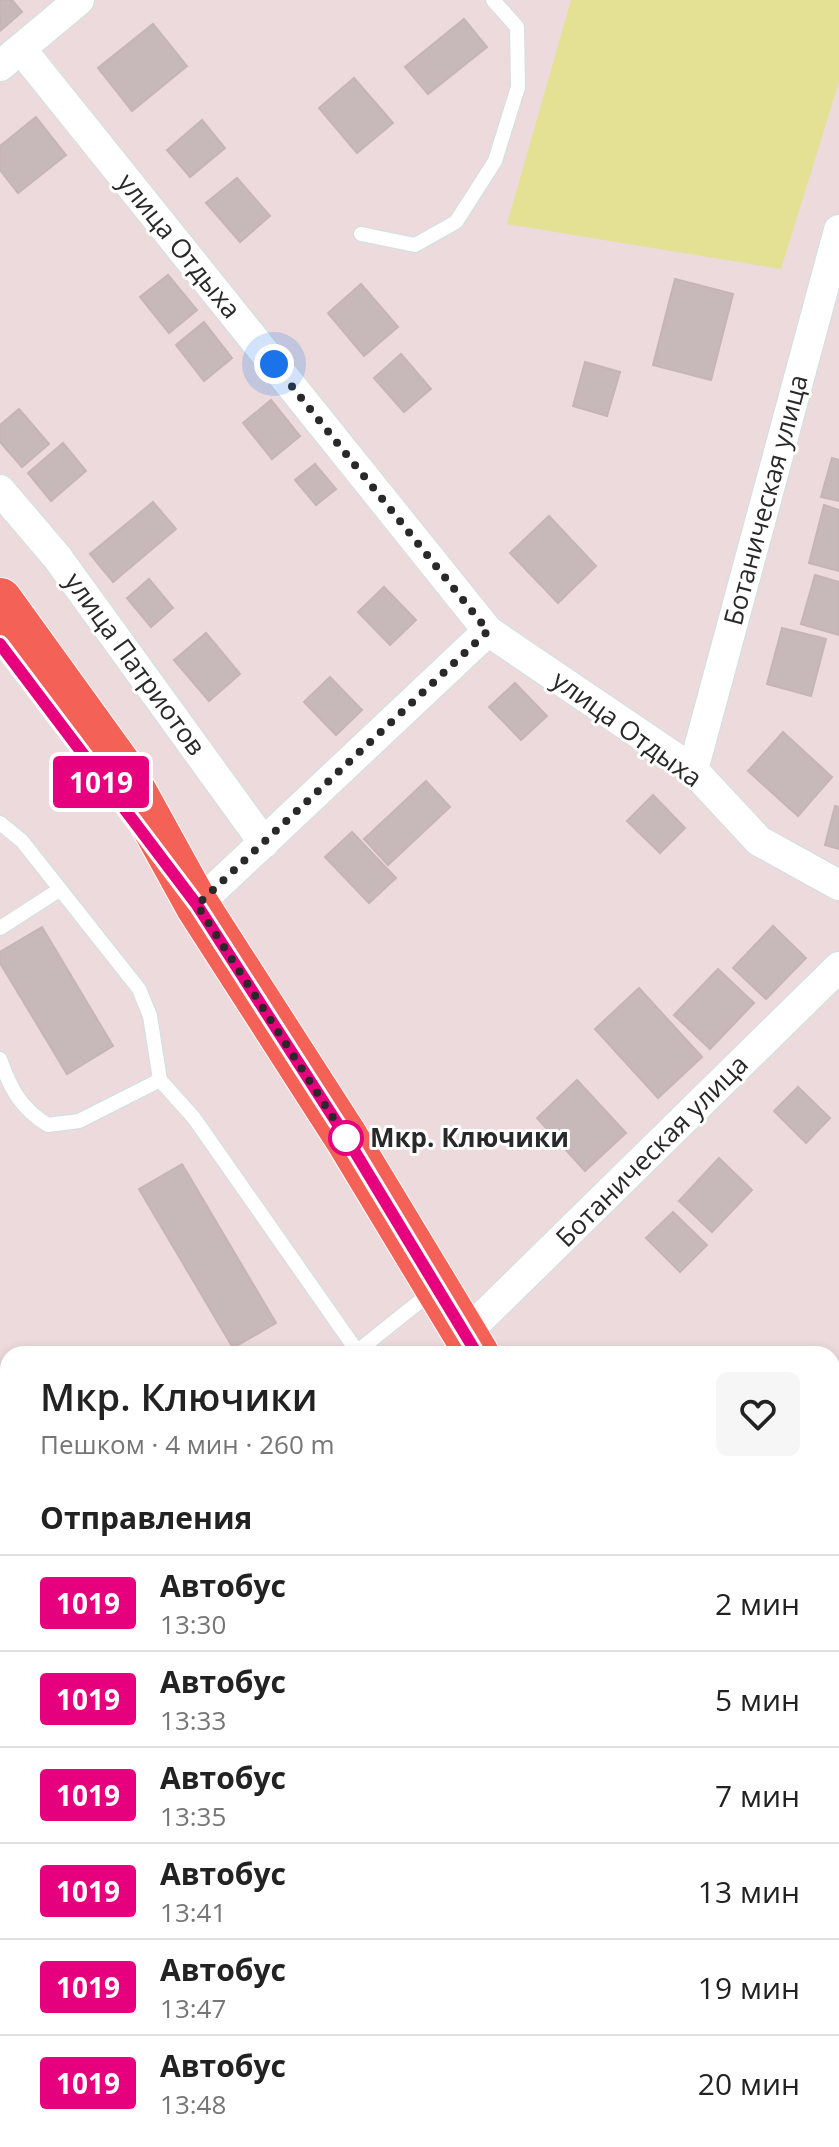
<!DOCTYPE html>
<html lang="ru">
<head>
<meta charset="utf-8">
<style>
  :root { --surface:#fff; --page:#f6f6f6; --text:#222; --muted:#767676; --line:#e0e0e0 }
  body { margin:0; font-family:"Open Sans",sans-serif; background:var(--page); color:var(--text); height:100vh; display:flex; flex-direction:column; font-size:30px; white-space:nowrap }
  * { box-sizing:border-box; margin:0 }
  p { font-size:26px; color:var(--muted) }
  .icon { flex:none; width:44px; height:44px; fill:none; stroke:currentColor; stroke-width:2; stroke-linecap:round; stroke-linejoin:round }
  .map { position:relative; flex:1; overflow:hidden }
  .details { position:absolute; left:0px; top:1346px; width:840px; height:802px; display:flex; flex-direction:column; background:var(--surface); border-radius:24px 24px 0 0; box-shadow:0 4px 12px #0003 }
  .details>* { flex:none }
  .badge { padding:0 16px; border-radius:6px; font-size:28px; line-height:52px }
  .you { position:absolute; width:40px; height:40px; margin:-20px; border:6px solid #fff; border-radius:50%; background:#1a73e8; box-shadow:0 0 0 12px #1a73e833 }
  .map>.badge { position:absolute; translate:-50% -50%; box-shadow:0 0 0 4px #fff }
  h2 { padding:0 40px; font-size:30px; line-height:72px }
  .round { display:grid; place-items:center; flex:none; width:84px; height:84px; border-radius:12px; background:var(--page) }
  .headline { display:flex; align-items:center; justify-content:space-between; height:136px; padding:0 40px }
  h1 { font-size:38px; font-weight:600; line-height:60px }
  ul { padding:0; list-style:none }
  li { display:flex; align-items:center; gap:24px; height:96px; padding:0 40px; border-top:2px solid var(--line) }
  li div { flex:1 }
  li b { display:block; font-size:30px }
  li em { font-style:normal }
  li .badge { min-width:88px; font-weight:700; text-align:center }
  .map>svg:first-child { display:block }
  .green { fill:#e4e195 }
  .building { fill:#c7b9ba; stroke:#c7b4b5; stroke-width:2 }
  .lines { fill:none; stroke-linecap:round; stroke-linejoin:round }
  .lane-casing { stroke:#cfe0e2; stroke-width:16 }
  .street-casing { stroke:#cfe0e2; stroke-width:32 }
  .primary-casing { stroke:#fff; stroke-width:46 }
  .lane { stroke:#fff; stroke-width:14 }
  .street { stroke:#fff; stroke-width:30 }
  .primary { stroke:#f46257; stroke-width:44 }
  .line-casing { stroke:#fff; stroke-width:18 }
  .line { stroke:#e6007e; stroke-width:12 }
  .walk { stroke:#292929; stroke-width:8; stroke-dasharray:0 14.4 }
  .stop-dot { fill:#fff; stroke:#e6007e; stroke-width:4 }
  .labels { text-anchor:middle; stroke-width:6; stroke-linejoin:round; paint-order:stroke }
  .street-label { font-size:26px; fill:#292929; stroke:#fff }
  .stop-label { font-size:26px; font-weight:bold; fill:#292929; stroke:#fff; text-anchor:start }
</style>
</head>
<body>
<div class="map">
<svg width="839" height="2147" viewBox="0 0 839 2147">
  <rect width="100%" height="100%" fill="#ecdadc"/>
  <path class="green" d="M571,0H839V82L781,269L507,224Z"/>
  <path class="building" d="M0,0H12L22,12L0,31Z
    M464,19L487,47L428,94L405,67Z
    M153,24L187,66L132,111L98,68Z
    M354,78L393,123L357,153L319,108Z
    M36,117L66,155L18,193L0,170V146Z
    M202,120L225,148L190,177L167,150Z
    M237,178L270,216L240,242L206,203Z
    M168,275L197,310L169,333L140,297Z
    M675,279L733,294L711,380L653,365Z
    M361,284L398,327L364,356L328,313Z
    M204,322L232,358L204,381L176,345Z
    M401,354L431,389L404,412L374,378Z
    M585,362L620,372L607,416L573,406Z
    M271,400L300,436L272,459L243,423Z
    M19,409L49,444L22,467L0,442V425Z
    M63,443L86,471L51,501L28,473Z
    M832,458L839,460V501L821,497Z
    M315,464L336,489L316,505L295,480Z
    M153,502L176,529L113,582L90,554Z
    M824,505L839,510V571L809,563Z
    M549,516L596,566L558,603L510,553Z
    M815,575L839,582V635L801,624Z
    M149,579L173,608L151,627L127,598Z
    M384,587L416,620L390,645L358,612Z
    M782,628L826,639L811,696L767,684Z
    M206,633L240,674L209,701L174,660Z
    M330,677L362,710L336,735L304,702Z
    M515,683L547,716L521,740L489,707Z
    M783,732L832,777L798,816L748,771Z
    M426,781L450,807L388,865L364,839Z
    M653,795L685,828L660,853L627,821Z
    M835,806L839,807V849L825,845Z
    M352,832L396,878L369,903L325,857Z
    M773,926L806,958L766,999L733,968Z
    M42,927L113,1046L67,1074L0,963V952Z
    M718,969L754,1003L710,1049L674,1015Z
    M639,988L702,1057L658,1098L595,1029Z
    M577,1080L626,1133L585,1171L537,1118Z
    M798,1087L830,1118L806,1143L774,1111Z
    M719,1158L752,1190L712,1232L679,1201Z
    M182,1164L276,1323L233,1348L139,1189Z
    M673,1212L707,1245L680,1272L646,1238Z
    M832,1399L839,1400V1481L832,1479Z"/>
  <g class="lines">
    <g class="lane-casing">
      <path id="lane" d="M361,234L415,245L456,222L495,161L518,87L517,27L493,0
        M0,823L22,841L139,989L150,1016L160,1080L194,1118L357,1351
        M0,928L59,890
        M0,1059C10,1088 21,1109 48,1125L79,1121L160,1080
        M354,1354L434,1290
        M0,1629L8,1623"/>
    </g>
    <g class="street-casing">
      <path id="street" d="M21,49L488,631L693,770L759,841L839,885
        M0,66L79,0
        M0,490L57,557L264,843
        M693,770L839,230
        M197,905L488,631
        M465,1334L839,967
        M832,1836L839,1829"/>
    </g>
    <g class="primary-casing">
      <path id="primary" d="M0,600L122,769L197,905L346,1137L477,1354
        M832,1934L839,1946"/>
    </g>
    <use href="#lane" class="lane"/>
    <use href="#street" class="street"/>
    <use href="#primary" class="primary"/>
  </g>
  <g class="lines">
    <g class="line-casing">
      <path id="line" d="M0,644L197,905L346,1137L477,1354"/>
    </g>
    <use href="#line" class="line"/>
    <path class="walk" d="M274,364L488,631L197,905L346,1138"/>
  </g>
  <circle class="stop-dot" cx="346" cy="1138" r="16"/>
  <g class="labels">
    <g class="street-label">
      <text transform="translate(179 246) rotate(51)" y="9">улица Отдыха</text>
      <text transform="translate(766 500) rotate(-75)" y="9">Ботаническая улица</text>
      <text transform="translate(135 664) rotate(54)" y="9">улица Патриотов</text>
      <text transform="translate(627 729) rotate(36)" y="9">улица Отдыха</text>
      <text transform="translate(652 1151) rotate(-45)" y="9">Ботаническая улица</text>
    </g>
    <g class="stop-label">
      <text x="370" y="1147">Мкр. Ключики</text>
    </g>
  </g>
</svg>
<div class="you" style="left:274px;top:364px"></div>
<b class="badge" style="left:101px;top:782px;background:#e6007e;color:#fff">1019</b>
<section class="details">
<div class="headline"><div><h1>Мкр. Ключики</h1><p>Пешком · 4 мин · 260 m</p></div><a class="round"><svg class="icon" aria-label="heart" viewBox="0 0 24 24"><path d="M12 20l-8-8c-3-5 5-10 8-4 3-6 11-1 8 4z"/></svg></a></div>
<h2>Отправления</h2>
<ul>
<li><span class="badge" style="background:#e6007e;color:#fff">1019</span><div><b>Автобус</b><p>13:30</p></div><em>2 мин</em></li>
<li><span class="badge" style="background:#e6007e;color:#fff">1019</span><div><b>Автобус</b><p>13:33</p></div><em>5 мин</em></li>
<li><span class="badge" style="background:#e6007e;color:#fff">1019</span><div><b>Автобус</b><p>13:35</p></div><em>7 мин</em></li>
<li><span class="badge" style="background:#e6007e;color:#fff">1019</span><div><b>Автобус</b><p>13:41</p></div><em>13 мин</em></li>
<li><span class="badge" style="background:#e6007e;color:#fff">1019</span><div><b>Автобус</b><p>13:47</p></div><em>19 мин</em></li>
<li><span class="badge" style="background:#e6007e;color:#fff">1019</span><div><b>Автобус</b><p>13:48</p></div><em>20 мин</em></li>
</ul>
</section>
</div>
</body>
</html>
